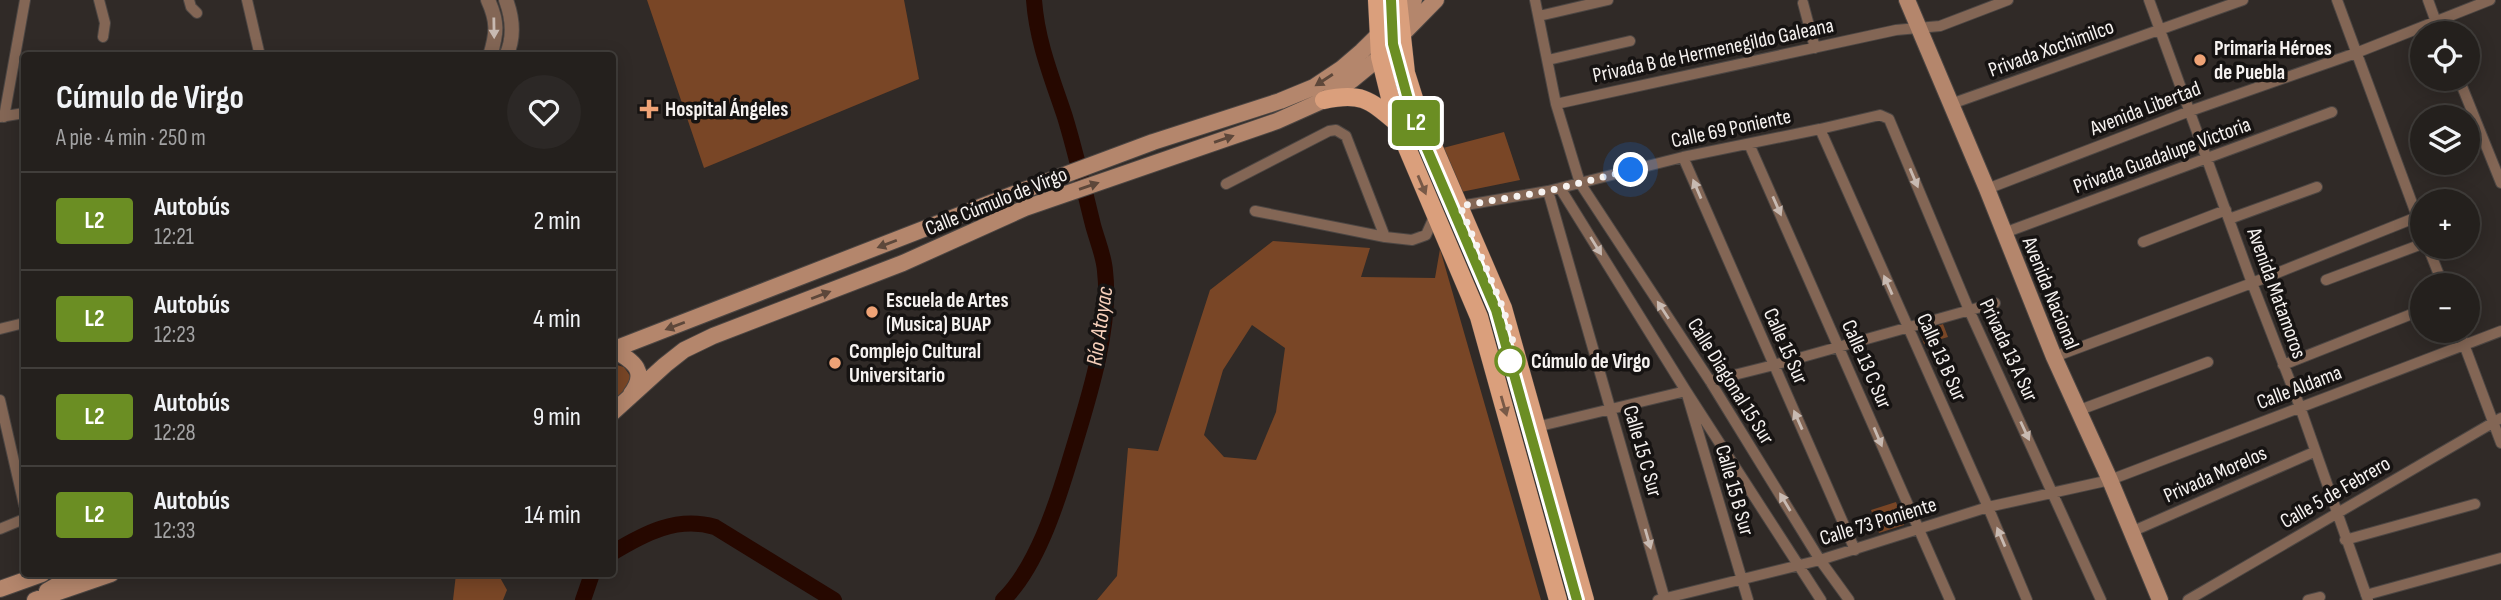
<!DOCTYPE html>
<html lang="es">
<head>
<meta charset="utf-8">
<style>
  :root { --surface:#24201d; --page:#2c2826; --text:#f1f3f6; --muted:#a3a3a4; --line:#413e3b }
  body { margin:0; font-family:"Sofia Sans Condensed",sans-serif; background:var(--page); color:var(--text); height:100vh; display:flex; flex-direction:column; font-size:26px; white-space:nowrap }
  * { box-sizing:border-box; margin:0 }
  p { font-size:23px; color:var(--muted) }
  .icon { flex:none; width:38px; height:38px; fill:none; stroke:currentColor; stroke-width:2; stroke-linecap:round; stroke-linejoin:round }
  .map { position:relative; flex:1; overflow:hidden }
  .side { position:absolute; left:21px; top:52px; width:595px; height:525px; display:flex; flex-direction:column; background:var(--surface); border-radius:7px; box-shadow:0 4px 18px #0003,0 0 0 2px var(--line) }
  .side>* { flex:none }
  .badge { padding:0 14px; border-radius:5px; font-size:24px; line-height:46px }
  .fabs { position:absolute; left:2410px; top:21px; display:grid; gap:14px }
  .fabs a { display:grid; place-items:center; width:70px; height:70px; border-radius:50%; background:var(--surface); box-shadow:0 4px 18px #0003,0 0 0 2px var(--line); font-size:35px }
  .you { position:absolute; width:35px; height:35px; margin:-18px; border:5px solid #fff; border-radius:50%; background:#1a73e8; box-shadow:0 0 0 10px #1a73e833 }
  .map>.badge { position:absolute; translate:-50% -50%; box-shadow:0 0 0 4px #fff }
  .round { display:grid; place-items:center; flex:none; width:74px; height:74px; border-radius:37px; background:var(--page) }
  .headline { display:flex; align-items:center; justify-content:space-between; height:119px; padding:0 35px }
  h1 { font-size:33px; font-weight:700; line-height:52px }
  ul { padding:0; list-style:none }
  li { display:flex; align-items:center; gap:21px; height:98px; padding:0 35px; border-top:2px solid var(--line) }
  li div { flex:1 }
  li b { display:block; font-size:26px }
  li em { font-style:normal }
  li .badge { min-width:77px; font-weight:700; text-align:center }
  .map>svg:first-child { display:block }
  .green { fill:#794626; fill-rule:evenodd }
  .lines { fill:none; stroke-linecap:round; stroke-linejoin:round }
  .river { stroke:#260800; stroke-width:16 }
  .minor-casing { stroke:#4c4643; stroke-width:12 }
  .tertiary-casing { stroke:#4c4643; stroke-width:16 }
  .secondary-casing { stroke:#4c4643; stroke-width:18 }
  .primary-casing { stroke:#4c4643; stroke-width:19 }
  .minor { stroke:#836655; stroke-width:10 }
  .tertiary { stroke:#836655; stroke-width:14 }
  .secondary { stroke:#b4866c; stroke-width:16 }
  .primary { stroke:#da9f7c; stroke-width:18 }
  .oneway { fill:#c8bab2 }
  .oneway2 { fill:#5d473a }
  .oneway3 { fill:#785947 }
  .line-casing { stroke:#fff; stroke-width:16 }
  .line { stroke:#6b8e23; stroke-width:10 }
  .walk { stroke:#f6f2f0; stroke-width:7; stroke-dasharray:0 12.6 }
  .poi-dot { fill:#efa376; stroke:#161312; stroke-width:2.5 }
  .stop-dot { fill:#fff; stroke:#6b8e23; stroke-width:3.5 }
  .labels { text-anchor:middle; stroke-width:7; stroke-linejoin:round; paint-order:stroke }
  .street-label { font-size:21px; fill:#f6f2f0; stroke:#161312 }
  .poi-label { font-size:21px; font-weight:bold; fill:#f6f2f0; stroke:#161312; text-anchor:start }
  .stop-label { font-size:21px; font-weight:bold; fill:#f6f2f0; stroke:#161312; text-anchor:start }
  .water-label { font-size:23px; font-style:italic; fill:#f4ceb9; stroke:#161312 }
</style>
</head>
<body>
<div class="map">
<svg width="2501" height="600" viewBox="0 0 2501 600">
  <rect width="100%" height="100%" fill="#302a27"/>
  <path class="green" d="M647,0H904L919,79L704,168Z
    M1504,132L1520,180L1461,192L1443,148Z
    M1273,241L1370,248L1361,277L1435,278L1440,249L1541,600H1097L1117,576L1128,448L1158,451L1210,290ZM1252,325L1285,348L1276,412L1256,460L1224,457L1204,435L1223,370Z
    M1943,324L1948,337L1924,344L1920,332Z
    M613,364L624,367L633,380L613,407Z
    M1896,502L1904,525L1879,533L1871,510Z
    M456,574H498L507,590L503,600H453Z"/>
  <g class="lines">
    <path class="river" d="M612,553C645,533 677,516 715,527L834,600
      M583,600L592,574
      M1003,600C1036,568 1056,506 1069,463C1086,406 1112,331 1105,271C1104,256 1097,240 1093,225C1084,189 1076,153 1065,117C1052,78 1037,42 1034,0"/>
    <g class="minor-casing">
      <path id="minor" d="M99,0L105,23L103,37
        M189,0L191,7L197,13
        M247,0L260,56
        M1535,0L1556,104L1580,183L1710,381L1820,560L1849,600
        M2149,0L2252,283L2300,407L2368,600
        M2337,0L2422,230
        M2428,0L2440,33
        M1803,3L1815,48
        M1539,16L1608,0
        M1548,60L1630,41
        M2459,79L2501,183
        M1556,104L1896,30L1940,26L2008,0
        M1951,104L2243,0
        M0,117L24,113
        M4,117L25,0
        M1820,129L1988,507L2027,600
        M1749,144L1950,600
        M1683,157L1855,550
        M1226,184L1329,131L1336,130L1346,136L1385,237
        M1560,188L1686,391L1821,600
        M1987,189L2190,111L2356,53L2490,0
        M1548,191L1665,600
        M1460,206L1548,191L1683,157L1820,129L1880,115L1889,119L1969,310L2101,600
        M1255,211L1385,237L1412,240L1426,235L1435,215
        M2229,219L2317,187
        M2004,233L2332,112
        M2143,242L2226,210
        M2428,247L2443,285
        M2326,280L2422,244
        M0,329L24,323
        M2459,331L2501,443
        M2054,357L2252,283L2417,217
        M2283,365L2422,310
        M1710,381L1774,365L1995,303
        M0,400L24,505
        M2077,411L2208,362
        M1536,427L1686,391L1748,600
        M0,529L24,519
        M2131,532L2314,452
        M2345,540L2475,504
        M2366,595L2501,558
        M1658,600L1820,560L1988,507L2110,480L2501,331
        M2188,600L2501,418
        M2308,600L2320,597"/>
    </g>
    <g class="tertiary-casing">
      <path id="tertiary" d="M488,0C498,22 497,33 490,56
        M506,0C513,19 515,37 506,56"/>
    </g>
    <g class="secondary-casing">
      <path id="secondary" d="M1907,0L1987,189L2054,357L2110,480L2160,600
        M612,350L1019,192L1153,142L1280,101L1314,87L1341,69L1362,51L1414,0
        M614,350C634,362 648,371 631,394
        M612,413L665,365L684,350L713,336L903,263L1025,208L1277,121L1324,100L1352,80L1380,57L1436,0
        M0,589L42,574
        M47,591L61,583L65,574
        M35,600L111,574"/>
    </g>
    <g class="primary-casing">
      <path id="primary" d="M1377,0L1380,57L1396,122L1479,317L1558,600
        M1398,0L1406,73L1418,111L1503,308L1585,600
        M1324,100C1360,92 1369,99 1396,122"/>
    </g>
    <use href="#minor" class="minor"/>
    <use href="#tertiary" class="tertiary"/>
    <use href="#secondary" class="secondary"/>
    <use href="#primary" class="primary"/>
  </g>
  <defs><path id="oneway-solid" d="M-6-.8H1V-3.2L6.5 0L1 3.2V.8H-6Z" transform="scale(1.75)"/></defs>
  <g class="oneway">
    <use href="#oneway-solid" transform="translate(494 28) rotate(89)"/>
    <use href="#oneway-solid" transform="translate(1914 178) rotate(67)"/>
    <use href="#oneway-solid" transform="translate(1697 189) rotate(-113)"/>
    <use href="#oneway-solid" transform="translate(1777 206) rotate(66)"/>
    <use href="#oneway-solid" transform="translate(1596 246) rotate(58)"/>
    <use href="#oneway-solid" transform="translate(1888 285) rotate(-114)"/>
    <use href="#oneway-solid" transform="translate(1663 310) rotate(-123)"/>
    <use href="#oneway-solid" transform="translate(1798 420) rotate(-114)"/>
    <use href="#oneway-solid" transform="translate(2025 431) rotate(65)"/>
    <use href="#oneway-solid" transform="translate(1878 437) rotate(67)"/>
    <use href="#oneway-solid" transform="translate(1785 502) rotate(-121)"/>
    <use href="#oneway-solid" transform="translate(2001 537) rotate(-113)"/>
    <use href="#oneway-solid" transform="translate(1648 539) rotate(74)"/>
  </g>
  <g class="oneway2">
    <use href="#oneway-solid" transform="translate(1324 80) rotate(147)"/>
    <use href="#oneway-solid" transform="translate(1224 139) rotate(-19)"/>
    <use href="#oneway-solid" transform="translate(1089 186) rotate(-19)"/>
    <use href="#oneway-solid" transform="translate(887 244) rotate(159)"/>
    <use href="#oneway-solid" transform="translate(821 295) rotate(-21)"/>
    <use href="#oneway-solid" transform="translate(675 326) rotate(159)"/>
  </g>
  <g class="oneway3">
    <use href="#oneway-solid" transform="translate(1422 185) rotate(67)"/>
    <use href="#oneway-solid" transform="translate(1504 406) rotate(74)"/>
  </g>
  <g class="lines">
    <g class="line-casing">
      <path id="line" d="M1391,0L1393,44L1412,114L1496,310L1577,600"/>
    </g>
    <use href="#line" class="line"/>
    <path class="walk" d="M1510,361L1517,355L1503,308L1460,206L1548,191L1631,170"/>
  </g>
  <g class="poi-dot">
    <circle cx="2200" cy="60" r="7"/>
    <path d="M645.5 98.5h7v7h7v7h-7v7h-7v-7h-7v-7h7z"/>
    <circle cx="872" cy="312" r="7"/>
    <circle cx="835" cy="363" r="7"/>
  </g>
  <circle class="stop-dot" cx="1510" cy="361" r="14"/>
  <g class="labels">
    <g class="street-label">
      <text transform="translate(2051 48) rotate(-20)" y="7">Privada Xochimilco</text>
      <text transform="translate(1713 50) rotate(-12)" y="7">Privada B de Hermenegildo Galeana</text>
      <text transform="translate(2145 108) rotate(-21)" y="7">Avenida Libertad</text>
      <text transform="translate(1731 128) rotate(-12)" y="7">Calle 69 Poniente</text>
      <text transform="translate(2162 155) rotate(-20)" y="7">Privada Guadalupe Victoria</text>
      <text transform="translate(996 201) rotate(-22)" y="7">Calle Cúmulo de Virgo</text>
      <text transform="translate(2051 293) rotate(68)" y="7">Avenida Nacional</text>
      <text transform="translate(2277 293) rotate(70)" y="7">Avenida Matamoros</text>
      <text transform="translate(1786 346) rotate(66)" y="7">Calle 15 Sur</text>
      <text transform="translate(2009 350) rotate(65)" y="7">Privada 13 A Sur</text>
      <text transform="translate(1942 357) rotate(66)" y="7">Calle 13 B Sur</text>
      <text transform="translate(1867 364) rotate(66)" y="7">Calle 13 C Sur</text>
      <text transform="translate(1731 381) rotate(58)" y="7">Calle Diagonal 15 Sur</text>
      <text transform="translate(2299 387) rotate(-21)" y="7">Calle Aldama</text>
      <text transform="translate(1643 451) rotate(74)" y="7">Calle 15 C Sur</text>
      <text transform="translate(2215 474) rotate(-24)" y="7">Privada Morelos</text>
      <text transform="translate(1735 490) rotate(74)" y="7">Calle 15 B Sur</text>
      <text transform="translate(2335 492) rotate(-30)" y="7">Calle 5 de Febrero</text>
      <text transform="translate(1878 521) rotate(-17)" y="7">Calle 73 Poniente</text>
    </g>
    <g class="poi-label">
      <text x="2214" y="55">Primaria Héroes<tspan x="2214" dy="24">de Puebla</tspan></text>
      <text x="665" y="116">Hospital Ángeles</text>
      <text x="886" y="307">Escuela de Artes<tspan x="886" dy="24">(Musica) BUAP</tspan></text>
      <text x="849" y="358">Complejo Cultural<tspan x="849" dy="24">Universitario</tspan></text>
    </g>
    <g class="stop-label">
      <text x="1531" y="368">Cúmulo de Virgo</text>
    </g>
    <g class="water-label">
      <text transform="translate(1099 326) rotate(-82)" y="8">Río Atoyac</text>
    </g>
  </g>
</svg>
<div class="fabs">
<a><svg class="icon" aria-label="locate" viewBox="0 0 24 24"><circle cx="12" cy="12" r="6"/><path d="M12 2v4M12 18v4M2 12h4M18 12h4"/></svg></a>
<a><svg class="icon" aria-label="layers" viewBox="0 0 24 24"><path d="M12 4l9 5-9 5-9-5zM3 14l9 5 9-5"/></svg></a>
<a>+</a>
<a>−</a>
</div>
<div class="you" style="left:1631px;top:170px"></div>
<b class="badge" style="left:1416px;top:123px;background:#6b8e23;color:#fff">L2</b>
<section class="side">
<div class="headline"><div><h1>Cúmulo de Virgo</h1><p>A pie · 4 min · 250 m</p></div><a class="round"><svg class="icon" aria-label="heart" viewBox="0 0 24 24"><path d="M12 20l-8-8c-3-5 5-10 8-4 3-6 11-1 8 4z"/></svg></a></div>
<ul>
<li><span class="badge" style="background:#6b8e23;color:#fff">L2</span><div><b>Autobús</b><p>12:21</p></div><em>2 min</em></li>
<li><span class="badge" style="background:#6b8e23;color:#fff">L2</span><div><b>Autobús</b><p>12:23</p></div><em>4 min</em></li>
<li><span class="badge" style="background:#6b8e23;color:#fff">L2</span><div><b>Autobús</b><p>12:28</p></div><em>9 min</em></li>
<li><span class="badge" style="background:#6b8e23;color:#fff">L2</span><div><b>Autobús</b><p>12:33</p></div><em>14 min</em></li>
</ul>
</section>
</div>
</body>
</html>
